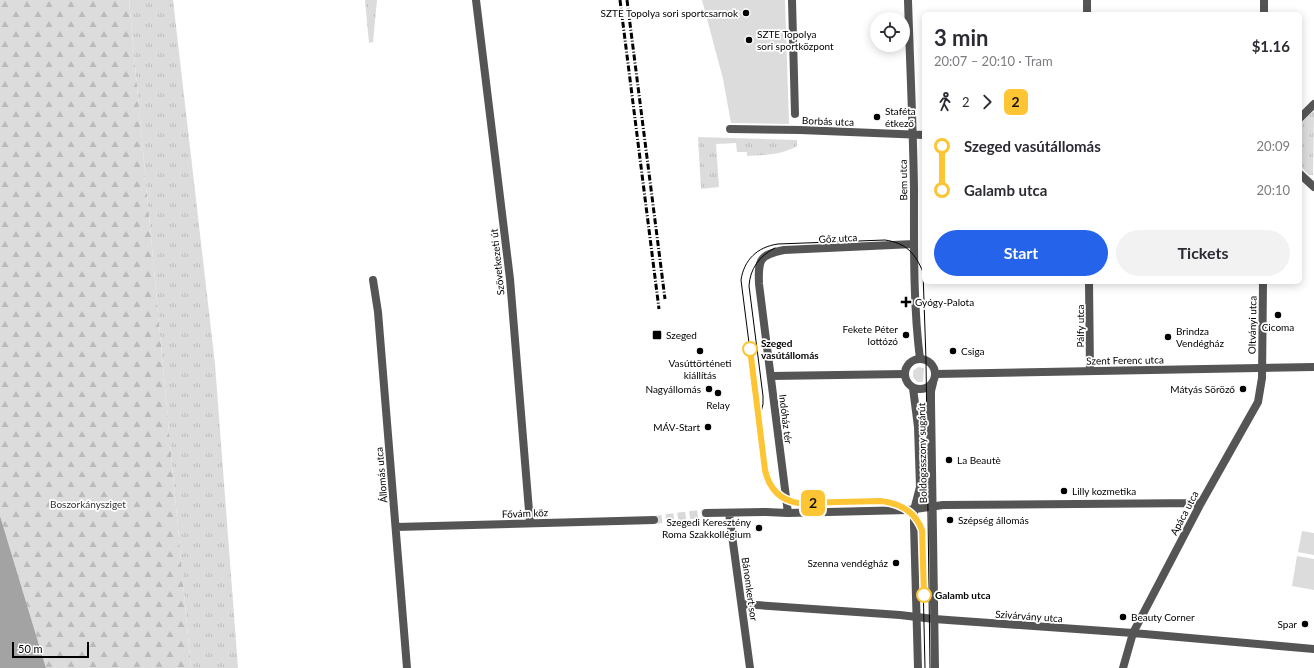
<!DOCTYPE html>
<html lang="en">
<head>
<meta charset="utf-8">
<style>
  :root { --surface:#fff; --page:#f2f2f3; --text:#2b2b33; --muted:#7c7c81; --accent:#2563eb }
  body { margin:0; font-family:Lato,sans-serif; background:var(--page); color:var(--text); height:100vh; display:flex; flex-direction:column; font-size:15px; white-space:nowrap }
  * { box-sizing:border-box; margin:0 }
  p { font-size:13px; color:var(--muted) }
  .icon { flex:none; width:22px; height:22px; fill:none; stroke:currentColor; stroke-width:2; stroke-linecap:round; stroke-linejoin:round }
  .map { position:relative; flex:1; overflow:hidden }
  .details { position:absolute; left:922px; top:12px; width:380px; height:272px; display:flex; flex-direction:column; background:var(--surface); border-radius:6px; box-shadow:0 2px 10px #0003 }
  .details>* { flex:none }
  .badge { padding:0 8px; border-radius:6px; font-size:14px; line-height:26px }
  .controls { position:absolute; left:870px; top:12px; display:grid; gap:8px }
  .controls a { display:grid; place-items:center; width:40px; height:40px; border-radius:50%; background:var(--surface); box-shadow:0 2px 10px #0003; font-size:20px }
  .scale { position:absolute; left:12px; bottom:10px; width:77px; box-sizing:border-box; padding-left:4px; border:2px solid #000; border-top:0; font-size:11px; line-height:14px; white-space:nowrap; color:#000; -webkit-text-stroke:3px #fff; paint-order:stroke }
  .map>.badge { position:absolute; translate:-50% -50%; box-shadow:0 0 0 2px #fff }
  .legs { display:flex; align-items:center; gap:6px; height:44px; padding:0 12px; font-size:13px }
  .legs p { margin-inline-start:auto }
  .head { display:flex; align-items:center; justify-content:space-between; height:68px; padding:0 12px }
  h1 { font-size:22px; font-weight:700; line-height:30px }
  .primary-button { display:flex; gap:8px; margin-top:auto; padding:8px 12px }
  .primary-button a { flex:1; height:46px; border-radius:24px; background:var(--accent); color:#fff; font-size:16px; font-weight:700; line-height:46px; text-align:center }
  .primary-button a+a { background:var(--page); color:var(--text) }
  ul { padding:0 12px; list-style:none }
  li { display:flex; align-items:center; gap:14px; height:44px; font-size:15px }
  li i { display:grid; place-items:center; width:6px; height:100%; margin:0 5px; background:currentColor }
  li i::after { content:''; width:10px; height:10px; margin:-5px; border:3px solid; border-radius:50%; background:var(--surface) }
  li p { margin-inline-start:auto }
  li:first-child i { background:linear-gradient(#0000 50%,currentColor 0) }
  li:last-child i { background:linear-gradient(currentColor 50%,#0000 0) }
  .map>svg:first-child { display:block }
  .grass { fill:url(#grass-tufts) }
  .forest { fill:url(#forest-firs) }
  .garden { fill:#dcdcdc }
  .water { fill:#a3a3a3 }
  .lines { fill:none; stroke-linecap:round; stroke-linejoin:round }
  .minor-tunnel { stroke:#d9d9d9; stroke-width:8; stroke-dasharray:8 4; stroke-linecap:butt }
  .minor { stroke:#555; stroke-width:8 }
  .tertiary { stroke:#555; stroke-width:8 }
  .tram { stroke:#000; stroke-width:1 }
  .rail { stroke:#000; stroke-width:3; stroke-dasharray:6 2 1 2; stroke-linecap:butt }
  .line-1-casing { stroke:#fff; stroke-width:9 }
  .line-1 { stroke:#fdc434; stroke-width:6 }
  .poi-dot { fill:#000; stroke:#fff; stroke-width:1.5 }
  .stop-1-dot { fill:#fff; stroke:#fdc434; stroke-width:2 }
  .labels { text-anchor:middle; stroke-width:3.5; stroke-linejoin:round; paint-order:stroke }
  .poi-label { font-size:10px; fill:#000; stroke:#fff; text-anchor:start }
  .street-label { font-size:10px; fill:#000; stroke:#fff }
  .stop-label { font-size:10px; font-weight:bold; fill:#000; stroke:#fff; text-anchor:start }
  .park-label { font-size:10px; fill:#333; stroke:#fff }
</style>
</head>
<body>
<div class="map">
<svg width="1314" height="668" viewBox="0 0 1314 668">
  <defs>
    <pattern id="grass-tufts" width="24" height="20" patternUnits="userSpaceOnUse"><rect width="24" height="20" fill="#dcdcdc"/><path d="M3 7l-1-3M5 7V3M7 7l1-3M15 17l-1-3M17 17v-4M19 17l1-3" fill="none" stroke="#bbb"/></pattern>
    <pattern id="forest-firs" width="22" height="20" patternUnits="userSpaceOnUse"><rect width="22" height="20" fill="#dcdcdc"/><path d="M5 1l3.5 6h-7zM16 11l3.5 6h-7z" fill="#bbb"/></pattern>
  </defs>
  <rect width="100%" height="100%" fill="#fff"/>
  <path class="grass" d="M129,0H173L215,364L238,668H191Z
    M365,0H377L373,42L369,43Z
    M1313,111L1314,112L1313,175H1309L1300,166V124Z
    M698,137L797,140V146C781,155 765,155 747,156V152H737L736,143L716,144L719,187L701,189Z"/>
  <path class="forest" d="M0,0H129L191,668H46L0,516Z"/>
  <path class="garden" d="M702,0H785L789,124L731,123L723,79Z
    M918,367L924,368L923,382H917L913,377V371Z
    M1302,531L1314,533V555L1298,552Z
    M1297,556L1314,559V590L1292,586Z"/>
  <path class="water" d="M0,516L46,668H0Z"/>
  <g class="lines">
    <path class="minor-tunnel" d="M654,520L706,513"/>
    <path class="minor" d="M476,0L510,279L530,523
      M792,0L795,114
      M908,0C910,63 913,126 914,189C914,244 913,304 920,359
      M1087,0V14
      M1264,14V0
      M1300,118L1314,104
      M730,129L800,130L924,135
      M1300,174L1314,187
      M373,280L378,312L407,668
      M1089,282L1090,371
      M771,376L905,374
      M706,513L766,512L788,513L908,510L943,505L1201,503
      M729,513L750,668
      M788,513L759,284C758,260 759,255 784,250L914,244
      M396,527L654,520
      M742,604L900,615L934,619L1133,633L1314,649
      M1123,668L1133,633L1201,503L1258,402L1262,378L1263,282"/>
    <path class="tertiary" d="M905 374a15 15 0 1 1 30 0a15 15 0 1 1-30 0Z
      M936,374L1314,367
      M933,383L931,391V403L935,668
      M913,388L918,427L920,487L914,510V525L918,668"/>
    <path class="tram" d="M760,416L763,404V396L749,286C750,269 759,256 775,248
      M925,668L922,536C919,514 902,503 880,501L805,503L792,502L777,493L772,488L766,477L741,280C744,260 757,247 778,244L885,240C906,243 915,253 923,272L926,360L930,668"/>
    <path class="rail" d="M620,0L659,309
      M627,0L665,299"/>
  </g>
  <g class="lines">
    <g class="line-1-casing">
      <path id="line-1" d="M750,349L765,470C769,488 780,500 798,503L880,501C900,503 915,511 922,530L924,595"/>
    </g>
    <use href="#line-1" class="line-1"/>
  </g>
  <g class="poi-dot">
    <circle cx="746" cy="13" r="4"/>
    <circle cx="749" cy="40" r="4"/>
    <circle cx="877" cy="117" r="4"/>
    <path d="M904 296h4v4h4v4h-4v4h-4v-4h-4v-4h4z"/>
    <circle cx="1278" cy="315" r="4"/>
    <rect x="652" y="330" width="10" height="10" rx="2"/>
    <circle cx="906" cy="335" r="4"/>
    <circle cx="1168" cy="337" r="4"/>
    <circle cx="700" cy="351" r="4"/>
    <circle cx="953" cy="351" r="4"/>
    <circle cx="709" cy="389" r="4"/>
    <circle cx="1243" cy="389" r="4"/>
    <circle cx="718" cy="393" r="4"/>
    <circle cx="708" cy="427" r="4"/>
    <circle cx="949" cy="460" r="4"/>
    <circle cx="1064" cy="491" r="4"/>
    <circle cx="950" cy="520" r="4"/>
    <circle cx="759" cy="528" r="4"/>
    <circle cx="896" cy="563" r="4"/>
    <circle cx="1123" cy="617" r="4"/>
    <circle cx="1305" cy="624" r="4"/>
  </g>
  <g class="stop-1-dot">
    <circle cx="750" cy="349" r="7"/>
    <circle cx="924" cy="595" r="7"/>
  </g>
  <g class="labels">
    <g class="poi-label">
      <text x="738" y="17" text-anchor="end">SZTE Topolya sori sportcsarnok</text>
      <text x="757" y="38">SZTE Topolya<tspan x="757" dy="12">sori sportközpont</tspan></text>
      <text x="885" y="115">Staféta<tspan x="885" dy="12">étkező</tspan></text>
      <text x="915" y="306">Gyógy-Palota</text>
      <text x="1278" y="331" text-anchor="middle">Cicoma</text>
      <text x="898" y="333" text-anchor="end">Fekete Péter<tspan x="898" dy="12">lottózó</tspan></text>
      <text x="1176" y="335">Brindza<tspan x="1176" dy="12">Vendégház</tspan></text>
      <text x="666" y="339">Szeged</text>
      <text x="961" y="355">Csiga</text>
      <text x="700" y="367" text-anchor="middle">Vasúttörténeti<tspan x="700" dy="12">kiállítás</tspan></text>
      <text x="701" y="393" text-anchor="end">Nagyállomás</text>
      <text x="1235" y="393" text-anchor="end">Mátyás Söröző</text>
      <text x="718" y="409" text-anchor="middle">Relay</text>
      <text x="700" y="431" text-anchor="end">MÁV-Start</text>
      <text x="957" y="464">La Beautè</text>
      <text x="1072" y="495">Lilly kozmetika</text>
      <text x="958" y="524">Szépség állomás</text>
      <text x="751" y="526" text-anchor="end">Szegedi Keresztény<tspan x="751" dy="12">Roma Szakkollégium</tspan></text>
      <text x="888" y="567" text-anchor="end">Szenna vendégház</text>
      <text x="1131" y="621">Beauty Corner</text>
      <text x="1297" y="628" text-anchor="end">Spar</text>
    </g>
    <g class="street-label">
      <text transform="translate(828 121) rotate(2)" y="4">Borbás utca</text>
      <text transform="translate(903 180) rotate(-91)" y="4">Bem utca</text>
      <text transform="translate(838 238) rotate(-3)" y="4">Gőz utca</text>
      <text transform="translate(497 262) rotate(-96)" y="4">Szövetkezeti út</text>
      <text transform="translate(1252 325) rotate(-89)" y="4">Oltványi utca</text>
      <text transform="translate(1080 326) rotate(-90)" y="4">Pálfy utca</text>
      <text transform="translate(1125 360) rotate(-1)" y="4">Szent Ferenc utca</text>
      <text transform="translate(786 419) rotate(83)" y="4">Indóház tér</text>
      <text transform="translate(922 453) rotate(-91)" y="4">Boldogasszony sugárút</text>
      <text transform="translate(381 475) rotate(-95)" y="4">Állomás utca</text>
      <text transform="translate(525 513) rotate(-2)" y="4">Fővám köz</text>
      <text transform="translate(1184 513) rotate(-62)" y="4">Apáca utca</text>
      <text transform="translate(750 589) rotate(82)" y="4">Bánomkert sor</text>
      <text transform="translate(1029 616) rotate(4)" y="4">Szivárvány utca</text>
    </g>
    <g class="stop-label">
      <text x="761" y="347">Szeged<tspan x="761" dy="12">vasútállomás</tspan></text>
      <text x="935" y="599">Galamb utca</text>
    </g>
    <g class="park-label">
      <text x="88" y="508">Boszorkánysziget</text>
    </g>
  </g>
</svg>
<div class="controls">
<a><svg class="icon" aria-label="locate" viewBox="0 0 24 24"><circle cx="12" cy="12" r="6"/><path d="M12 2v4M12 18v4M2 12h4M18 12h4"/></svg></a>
</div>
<div class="scale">50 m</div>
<b class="badge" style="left:813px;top:503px;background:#fdc434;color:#111">2</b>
<section class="details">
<div class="head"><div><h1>3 min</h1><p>20:07 – 20:10 · Tram</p></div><b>$1.16</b></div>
<div class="legs"><svg class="icon" aria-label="walk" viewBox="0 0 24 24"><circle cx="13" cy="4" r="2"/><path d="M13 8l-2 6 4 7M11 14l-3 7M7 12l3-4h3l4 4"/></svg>2<svg class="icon" aria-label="forward" viewBox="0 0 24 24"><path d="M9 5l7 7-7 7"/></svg><b class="badge" style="background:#fdc434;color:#111">2</b></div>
<ul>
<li><i style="color:#fdc434"></i><b>Szeged vasútállomás</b><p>20:09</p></li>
<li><i style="color:#fdc434"></i><b>Galamb utca</b><p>20:10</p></li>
</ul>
<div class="primary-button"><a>Start</a><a>Tickets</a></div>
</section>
</div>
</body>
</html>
